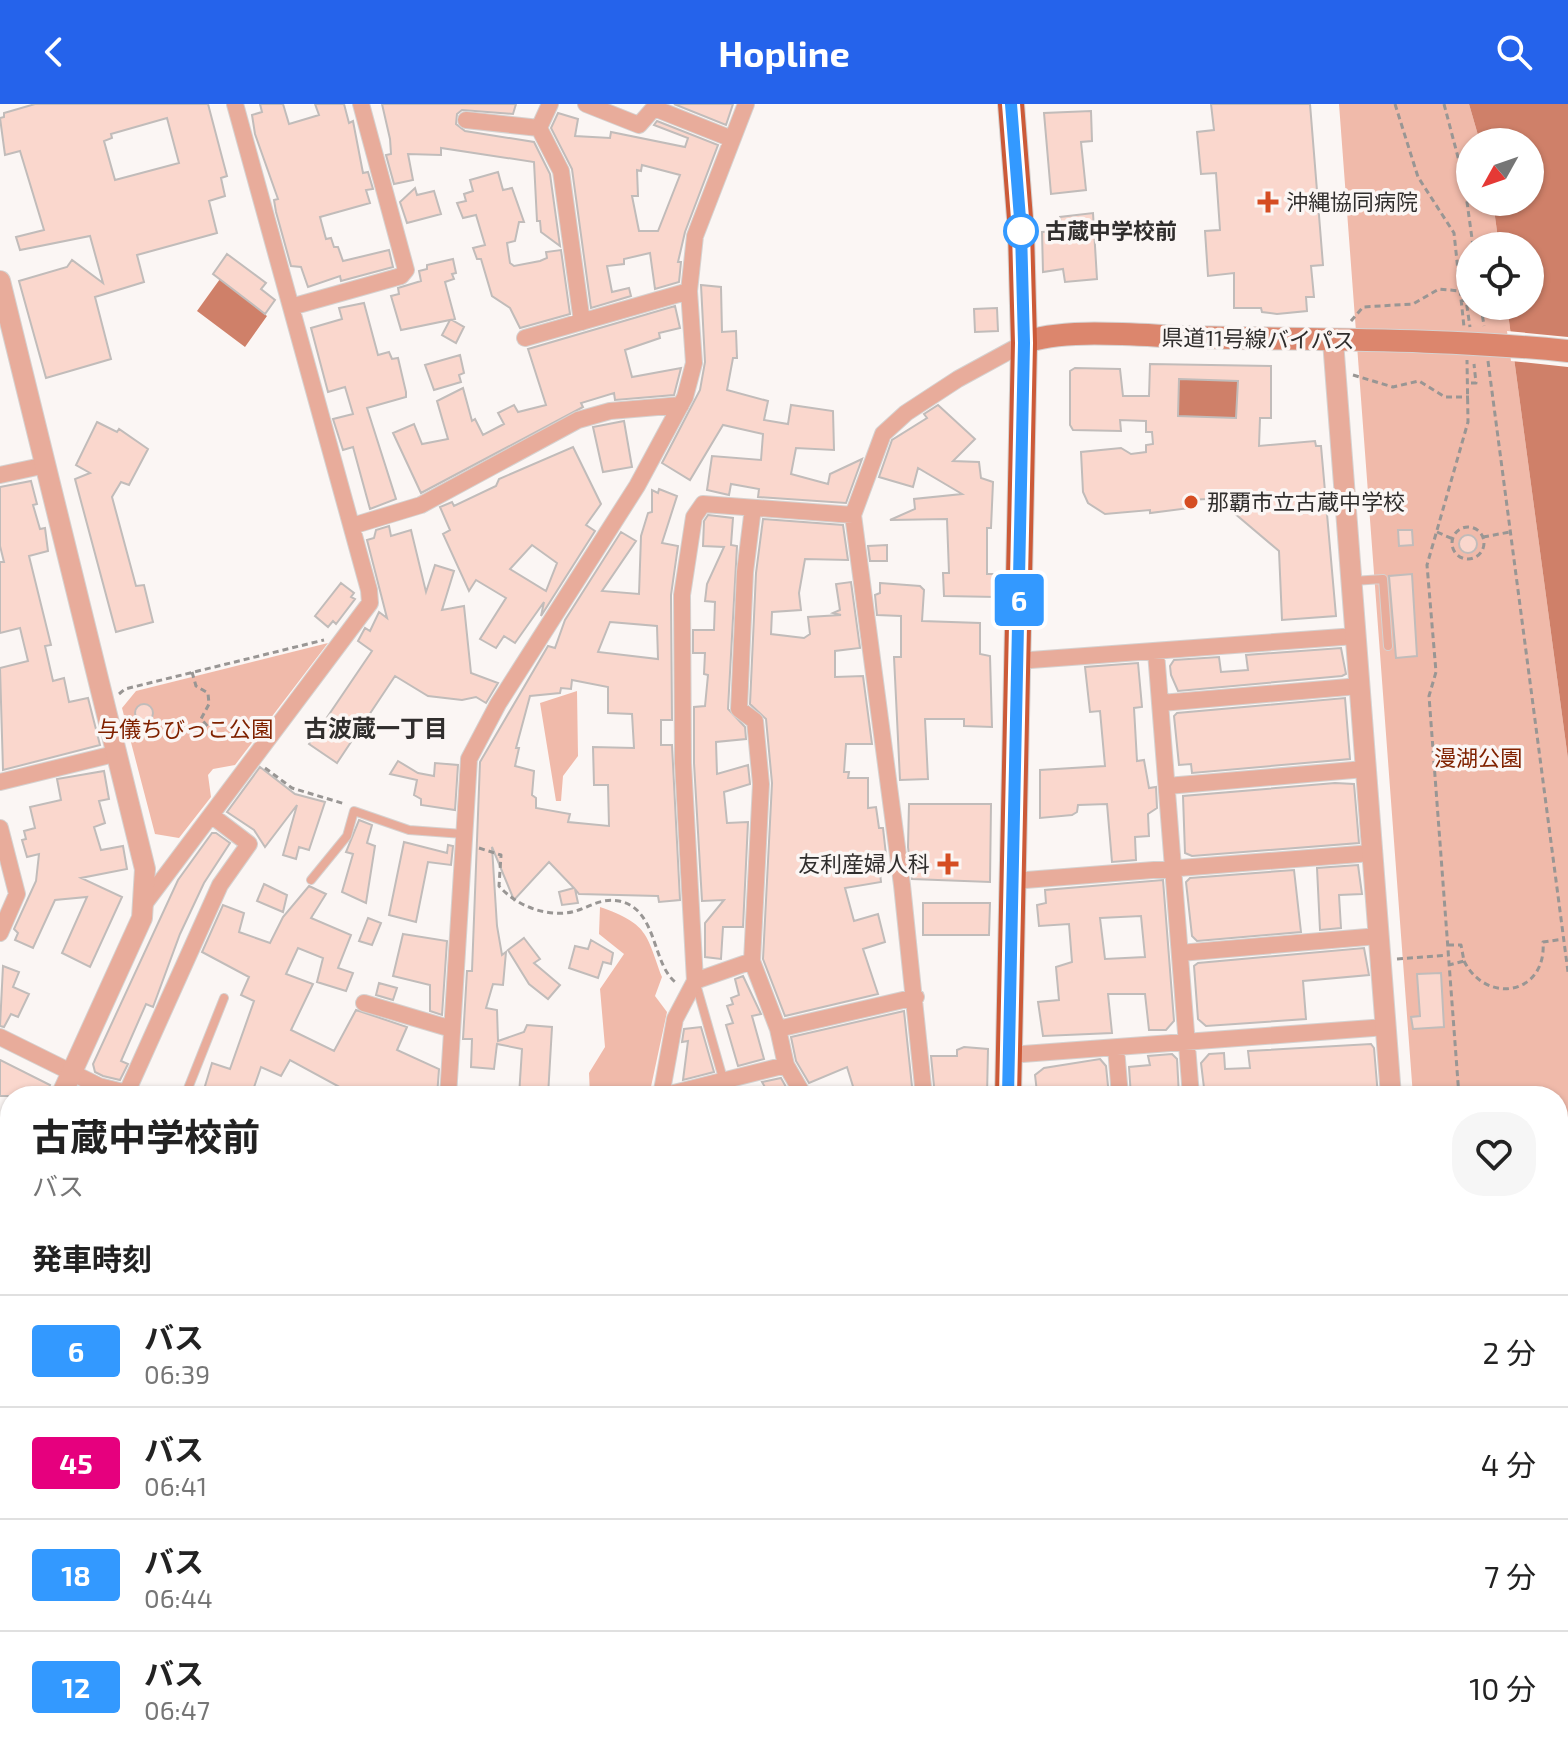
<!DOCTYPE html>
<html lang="ja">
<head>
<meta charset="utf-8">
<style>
  :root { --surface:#fff; --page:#f6f6f6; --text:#222; --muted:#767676; --line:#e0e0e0; --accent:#2563eb }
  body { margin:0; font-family:"Exo 2","Noto Sans JP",sans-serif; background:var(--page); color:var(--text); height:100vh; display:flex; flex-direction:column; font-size:30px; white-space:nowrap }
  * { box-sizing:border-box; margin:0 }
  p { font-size:26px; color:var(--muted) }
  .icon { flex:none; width:44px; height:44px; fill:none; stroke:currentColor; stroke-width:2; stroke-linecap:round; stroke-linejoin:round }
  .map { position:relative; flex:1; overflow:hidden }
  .side { position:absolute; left:0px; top:982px; width:1568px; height:672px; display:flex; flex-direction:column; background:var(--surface); border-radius:32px 32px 0 0; box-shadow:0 2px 6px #0004 }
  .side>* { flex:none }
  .badge { padding:0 16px; border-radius:6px; font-size:28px; line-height:52px }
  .needle { width:52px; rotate:230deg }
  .buttons { position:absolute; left:1456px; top:24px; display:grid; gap:16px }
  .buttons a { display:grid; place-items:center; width:88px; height:88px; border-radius:50%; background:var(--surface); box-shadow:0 2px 6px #0004; font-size:40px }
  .map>.badge { position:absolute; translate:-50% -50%; box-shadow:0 0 0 4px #fff }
  h2 { padding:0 32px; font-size:30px; line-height:72px }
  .round { display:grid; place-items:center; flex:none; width:84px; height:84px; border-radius:32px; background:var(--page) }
  .headline { display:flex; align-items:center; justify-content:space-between; height:136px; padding:0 32px }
  h1 { font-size:38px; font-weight:700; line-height:60px }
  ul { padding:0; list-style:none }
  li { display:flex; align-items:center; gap:24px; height:112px; padding:0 32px; border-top:2px solid var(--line) }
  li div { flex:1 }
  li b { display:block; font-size:30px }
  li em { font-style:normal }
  li .badge { min-width:88px; font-weight:700; text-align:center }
  header { display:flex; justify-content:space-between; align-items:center; height:104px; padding:0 32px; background:var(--accent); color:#fff; font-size:36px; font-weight:700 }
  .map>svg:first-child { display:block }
  .green { fill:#f0baaa }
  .water { fill:#cf8069 }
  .pier { fill:#fbf6f4 }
  .building { fill:#fad7cd; stroke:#c1bcba; stroke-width:2; fill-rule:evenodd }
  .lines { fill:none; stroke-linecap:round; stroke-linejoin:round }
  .service-casing { stroke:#d6d2d0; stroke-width:10 }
  .minor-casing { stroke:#d6d2d0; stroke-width:18 }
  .tertiary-casing { stroke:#d6d2d0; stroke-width:22 }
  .secondary-casing { stroke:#d6d2d0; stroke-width:24 }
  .trunk-casing { stroke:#d6d2d0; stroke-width:28 }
  .path { stroke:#999694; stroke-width:3; stroke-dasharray:6 4; stroke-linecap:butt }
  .service { stroke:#e8ac9b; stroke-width:8 }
  .minor { stroke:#e8ac9b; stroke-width:16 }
  .tertiary { stroke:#e8ac9b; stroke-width:20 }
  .secondary { stroke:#dc866d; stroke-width:22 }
  .trunk { stroke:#cc5a38; stroke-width:26 }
  .line-casing { stroke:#fff; stroke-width:18 }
  .line { stroke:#39f; stroke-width:12 }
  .poi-dot { fill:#d54d22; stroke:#fbf6f4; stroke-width:3 }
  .stop-dot { fill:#fff; stroke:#39f; stroke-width:4 }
  .labels { text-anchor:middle; stroke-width:7; stroke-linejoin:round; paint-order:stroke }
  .poi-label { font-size:22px; fill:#302e2d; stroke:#fbf6f4; text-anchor:start }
  .stop-label { font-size:22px; font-weight:bold; fill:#302e2d; stroke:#fbf6f4; text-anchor:start }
  .street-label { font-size:22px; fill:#302e2d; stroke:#fbf6f4 }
  .park-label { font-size:22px; fill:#802200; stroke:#fbf6f4 }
  .neighbourhood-label { font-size:24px; font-weight:bold; fill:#302e2d; stroke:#fbf6f4 }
</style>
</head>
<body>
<header><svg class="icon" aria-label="back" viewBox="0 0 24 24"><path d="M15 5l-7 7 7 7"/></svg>Hopline<svg class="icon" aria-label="search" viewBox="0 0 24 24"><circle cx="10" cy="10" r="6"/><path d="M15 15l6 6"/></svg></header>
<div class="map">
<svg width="1568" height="1654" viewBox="0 0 1568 1654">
  <rect width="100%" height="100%" fill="#fbf6f4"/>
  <path class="green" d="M1339,0H1469L1480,38H1470V98H1493L1499,142H1470V202H1507L1568,655V1654H1463L1462,1644H1558V992H1413Z
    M328,539L235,661L213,665L208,671L211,693L179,734L155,730L122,604L136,587Z
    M577,587L578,652L563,672L561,697H556L540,599Z
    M600,803C648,820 646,829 662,873L655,892L667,908L649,992H590L589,969L605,943L600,885L624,850L599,830Z"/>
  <path class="water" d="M1469,0H1568V655L1507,202H1530V142H1499L1493,98H1530V38H1480Z
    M220,175L267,212L245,243L197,207Z
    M1179,275L1238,277L1236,314L1178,312Z"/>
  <path class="pier" d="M1507,227L1568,233V263L1511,257Z"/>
  <path class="building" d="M35,0H208L227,72L221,74L225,92L209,97L217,129L137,151L144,178L95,193L111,255L46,274L19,177L67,163L72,156L103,179L90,132L20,146L16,133L44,126L20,47L5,51L0,14L4,13V9ZM167,14L179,59L115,76L104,37L112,34L111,30Z
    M260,0H283L289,20L319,11L315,0H344L349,19L353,17L363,69L368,68L373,85L366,86L370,99L320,113L326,135L331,134L334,143H338L343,157L389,146L393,163L341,177L340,172L308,183L301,163L291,162L276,108L274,96L278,95L255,30L252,11L262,8Z
    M382,0H516L513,10L462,6L457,10L456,20L465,27L534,38L550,70L560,142L541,128L540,117H537L534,58L441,44V51L408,50L413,76L394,80L386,51L391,50L390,35Z
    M674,0H733L726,21Z
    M1211,0H1310L1323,161L1311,162L1314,193H1306L1307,207L1277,210L1262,208L1261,204H1234V169L1208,172L1205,127L1220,126L1216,69L1201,70L1197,28L1214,26Z
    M1091,7L1092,37L1081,38L1086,86L1051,90L1044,9Z
    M558,9L578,15L575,32L610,34L611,28L685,43L688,34L654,21L657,17L718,41L685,128L678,158H681L679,178L655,185L650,149L624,155V160L607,162L612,188L629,184L631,192L591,204L572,65L551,24ZM642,61L680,71L658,127H639L632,92H638L637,66L641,67Z
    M498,68L503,86L512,84L524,118H519L515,137L507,139L510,159L514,162L540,157L547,154L546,148L561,146L570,210L520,224L510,204L492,192L481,155H477L473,144L485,141L476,111L463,114L457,99L466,97L464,90L473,87L470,76Z
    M415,84L417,91L434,87L441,110L407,119L400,98Z
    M1093,109L1097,175L1065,178L1063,165L1043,168L1042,128L1061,127L1060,113Z
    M227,150L266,179L261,185L275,196L265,210L213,170Z
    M453,155L456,169L452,170L454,175L445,178L455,215L452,216L464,223L456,239L442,231L450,216L401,226L391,192L399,190L398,184L421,177L419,167L427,165V161Z
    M701,181L721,183L722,228L736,227L737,254H733L727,286L768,297L764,316L788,320L791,301L833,307L834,346L796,344L791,370L828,380L830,370L862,355L846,399L758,393L759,385L731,380L729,391L707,386L712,352L761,356L763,330L723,321L690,376L662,359L700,286L705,258Z
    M364,199L378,251L389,248L392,255L398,254L406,288V293L367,304L396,395L370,405L353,343L343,346L333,315L353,310L345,283L328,288L311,224L342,215L339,204Z
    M675,202L680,224L659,229L660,234L625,246L632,273L681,264L674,291L615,296L614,289L581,299L583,303L421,389L393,329L414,320L422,340L448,335L437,297L463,284L472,317L475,315L483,331L504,320L498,309L514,301L518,308L546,301L528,245Z
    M997,204L998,227L975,228L974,205Z
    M460,251L464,269L459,271L461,278L434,286L425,261Z
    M1150,260L1271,262V314H1260L1259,342L1315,337L1316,342H1321L1336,512L1282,516L1279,447L1227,403L1226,394L1189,396L1190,404L1150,409V406L1105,410L1088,399L1083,388L1081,348L1121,344L1131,350L1146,348V341L1153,340L1152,328H1146V317L1120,316L1121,327L1073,326L1070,321V267L1075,264L1120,265L1123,292H1149ZM1179,275L1238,277L1236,314L1178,312Z
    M938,301L975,335L953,357L979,358L981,374L993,378L991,424H987V470H996V493L944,492L943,469H949L947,415L890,416L915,405L914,395L962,390L918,364L913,383L879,373L892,336L927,314L924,310Z
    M624,317L632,363L603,368L593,323Z
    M97,318L117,328L119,325L148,345L129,381L121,378L112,393L136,482L144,481L153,518L116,528L75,375L90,369L76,361Z
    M573,343L601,400L586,421L595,427L541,512L544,498L515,539L504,532L496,544L480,535L506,494L476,476L469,487L443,430L450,426L440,403L452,398L454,402L496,382L499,375ZM532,441L557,459L546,487L510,465Z
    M31,377L37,400L33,401L40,425L45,424L48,447L29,452L51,541L45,542L53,577L64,574L69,598L88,594L100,641L3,666L0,564L28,557L20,524L0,529V458H4L0,442V383Z
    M659,385L677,392L662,439L678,442L671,491L672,616H661V641H672L680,796L659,798L658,792L579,790L575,785L578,799L562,801L559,788L574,784L549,758L514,796L492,743L497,822L502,851L506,848L503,881L493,880L486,904L497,906L498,937L524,928L527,921L552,923L548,992H519L522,945L497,940L494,965L471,963L472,935H463L467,867H472L480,658L548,542L555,544L565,516L621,428L636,437L602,487L639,490L641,432L648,409L652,408V386L658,389ZM610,518L657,522L658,555L598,548ZM572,576L608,583V609L632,610L634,644L593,643L594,681H608L609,722L568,718L570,710L536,704V694L532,691L534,667L515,662L519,644H516L530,592L560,589L561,584L571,585Z
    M708,411L733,414L731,441L737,442L728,605L745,623L746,635L716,638L717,670L748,661L750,680L724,688L727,719L748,718L743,823H723L721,855L705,853V819L724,796L702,797L694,659V603L705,602L708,571L704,570L705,549H693V526H714L715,498L705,497L707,480L724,443L703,442L704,417Z
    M763,415L843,421L848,456L805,455L799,489L801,506L772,508L771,530L804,534L810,530L808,513L841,511L833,509L840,506L836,480L851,478L860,544L835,547V573L863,572L872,640H846L844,668H849L848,674H868V704L876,703L879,724H883L886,751L878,752L881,778L845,784L854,817L878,810L885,838L863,845L878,890L785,912L763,855L772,679L766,615L750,600L756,469Z
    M389,422L391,432L411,426L426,488L435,461L454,467L442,506L464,502L471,569L498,579L486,599L476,593L462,596L428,592L395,572L337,659L309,640L372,547L358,537L365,524L370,527L379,508L387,514L367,436L374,434L376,426Z
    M1398,426H1412L1413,441L1399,442Z
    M1459 440a9 9 0 1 1 18 0a9 9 0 1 1-18 0Z
    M887,441V457H870L868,442Z
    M1412,470L1417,552L1396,554L1389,472Z
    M341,479L354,489L351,493L355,495L336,520L333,517L328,523L315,512Z
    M880,479L920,482L924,486L922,517L980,519V550L990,552L992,623L964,622V615H925L928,675L900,676L894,553H901V512L877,511L875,491L880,489Z
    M1341,544L1346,570L1342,572L1178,587L1171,571L1170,562L1174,556L1219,553L1221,568L1248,566L1246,551Z
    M1138,559L1142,603L1134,604L1137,657L1144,656L1149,684L1156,683L1157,704L1148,710L1149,732L1135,733L1136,756L1112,758L1107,700L1078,701L1077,708L1072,711L1040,714V666L1105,662L1100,607L1090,608L1085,563Z
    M1345,594L1350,655L1192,669L1191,660L1179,661L1174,612L1177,609Z
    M135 609a9 9 0 1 1 18 0a9 9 0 1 1-18 0Z
    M398,657L418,669L434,672L435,659L458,661L455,706L421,701V695L414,691L417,676L390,670Z
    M260,663L295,690L325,698L309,746L299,743L296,755L283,751L297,701L265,743L254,726L227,708Z
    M104,667L109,695L99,697L105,719L94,723L101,746L123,742L127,765L81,774L122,793L90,863L62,849L87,793L55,796L33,844L15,836L18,829L14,825L36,777L39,750L27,753L22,736L26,735L24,727L35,724L30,703L61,696L57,675Z
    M1335,679L1354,680L1359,739L1192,752L1185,749L1183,692Z
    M909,700H991L990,778L912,775L908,743Z
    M359,716L372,721L367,739L375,742L366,799L342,788L353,750L346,748Z
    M212,729H216L230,739L204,779L180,830L153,903L146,900L121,957L128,960L120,976L103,972L95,968L93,960L178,776Z
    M404,738L447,749L448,741L453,742L451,761L428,758L416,818L389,811Z
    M1358,761L1362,790L1339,791L1341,824L1320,826L1317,764Z
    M1294,766L1301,828L1197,837L1192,832L1186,778L1190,774Z
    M1163,776L1174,917L1166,926H1149L1145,890H1108L1112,929L1043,932L1038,898L1059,896L1056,863L1072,858L1069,820L1039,822L1037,801L1046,799L1045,786ZM1141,812L1145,853L1105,855L1100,814Z
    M264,780L287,791L283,808L257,797Z
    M309,782L326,790L311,814L351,831L338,864L353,869L346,887L317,878L323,854L298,844L286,870L313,880L291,926L334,947L356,906L407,923L397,946L439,965L437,992H356L290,956L281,972L261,963L252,989L202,992L212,959L230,965L254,897L241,891L249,873L202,848L223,801L244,809L239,828L270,839L283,813Z
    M923,799H990L989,831H923Z
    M368,814L381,819L372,841L359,837Z
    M403,830L447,837L442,911L430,907V881L393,872Z
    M524,834L540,855L534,859L560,881L548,895L529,880L508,846Z
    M591,836L613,849L611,860L603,858L598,874L569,864L575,842L588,845Z
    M1364,844L1369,871L1303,877L1306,915L1206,922L1198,915L1194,862L1198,859Z
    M3,862L19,868L13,883L29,890L18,913L11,910L4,923L0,922Z
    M1441,869L1444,923L1413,925L1411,913L1420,912L1417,870Z
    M743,872L761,910L752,912L764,955L738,962L726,921L733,919L727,902L733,900L731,894L739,891L735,875Z
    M379,879L397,884L393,896L376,891Z
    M904,907L913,992H856L847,963L809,979L796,957L791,933Z
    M701,923L714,968L683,976L688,937L682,938L684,925Z
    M1371,940L1374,944L1378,992H1205L1201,959L1209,950L1224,949L1225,965L1250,964L1248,947Z
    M964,943L988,945L987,992H935L931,952H957V946Z
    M1172,950L1177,955L1179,992H1131L1129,963L1150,961L1148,952Z
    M1100,955L1106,962L1109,992H1042L1041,987L1037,988L1035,971L1044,964Z
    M0,956L50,981L45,992H0Z
    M781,974L791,992H770L762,978Z"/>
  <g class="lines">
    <g class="service-casing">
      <path id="service" d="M1353,477L1383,475L1388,542
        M311,776L347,732L354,707L409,726L463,730
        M696,880L724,978L734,992
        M185,992L224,894
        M236,1644L251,1654
        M298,1644L312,1654"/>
    </g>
    <g class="minor-casing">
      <path id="minor" d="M550,0L539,24L561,67L582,218
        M586,0L639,21L654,4L732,35
        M466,16L539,24
        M291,203L401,172L406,166L361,0
        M525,234L689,187
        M0,371L46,361
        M753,404L745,468L739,605L755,617L761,680L752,857L778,925L786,961L804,992
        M352,422L421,401L578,316L610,307L681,301
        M1156,548L1191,992
        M1017,557L1356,532
        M1161,599L1360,582
        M0,678L118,649
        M1167,682L1365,665
        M0,724L17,790L0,829
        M1012,777L1372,749
        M145,799L370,499L369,486L235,0
        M1180,849L1379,832
        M695,877L752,857
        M364,899L452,925
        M778,925L916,893
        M0,933L99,982L139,992
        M1116,944L1120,992
        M1009,951L1386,923
        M127,988L220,781L249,740L211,711
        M448,992L469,655L498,600L637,382L685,293L694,259L689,187L695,132L746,0
        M661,992L675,915L695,877L683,659L682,491L694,413L703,400L853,411
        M662,992L786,961
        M924,992L902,781L853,411L883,330L906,309L958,275L1024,239
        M0,1273L10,1272
        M0,1581L10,1577
        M88,1644L117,1654
        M1241,1644V1654
        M142,1654L149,1644
        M351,1654L358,1644
        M457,1654L465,1644
        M868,1654L873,1644
        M937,1654L942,1644"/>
    </g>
    <g class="tertiary-casing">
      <path id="tertiary" d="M0,177L145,765L142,814L61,992
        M1333,237L1391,992
        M0,1126L10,1104
        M1441,1644L1442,1654"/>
    </g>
    <g class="secondary-casing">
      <path id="secondary" d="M1024,239C1061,223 1146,232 1188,233C1315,236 1442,234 1568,247"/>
    </g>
    <g class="trunk-casing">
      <path id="trunk" d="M1008,992L1024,239L1021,127L1011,0
        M0,1515L10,1514
        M549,1644L573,1654
        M1054,1654L1057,1644"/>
    </g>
    <path class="path" d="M1395,0L1418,73L1454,129L1464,223
      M1444,0L1464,76L1473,142
      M1461,197L1466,196L1470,223
      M1481,202L1484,222
      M1351,217L1363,203L1413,200L1439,185L1460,187
      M1488,257L1568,868
      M1353,271L1393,283L1419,277L1445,293H1469
      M1471,279H1476L1474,260
      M1452 439a16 16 0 1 1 32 0a16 16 0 1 1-32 0Z
      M1437,428L1453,435
      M1483,433L1510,428
      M192,568L196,582L208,589L209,600L201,615L210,625
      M119,590L125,585L324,536
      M265,664L292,684L345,700
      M479,744L501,751L499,782C515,800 540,811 565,809C584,808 597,793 619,797C659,805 651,863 678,880
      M1448,841H1461L1464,857L1449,861
      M1397,855L1449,851
      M1464,857C1487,902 1547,890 1543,838L1564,835
      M1459,992L1429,592L1436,568L1427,461L1468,318L1467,256
      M1558,1319L1568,1332
      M1558,1401L1568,1407
      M1558,1479L1568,1483
      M1558,1518L1568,1516"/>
    <use href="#service" class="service"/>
    <use href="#minor" class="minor"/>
    <use href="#tertiary" class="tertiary"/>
    <use href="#secondary" class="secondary"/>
    <use href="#trunk" class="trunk"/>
  </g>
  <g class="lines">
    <g class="line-casing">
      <path id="line" d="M1008,992L1024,239L1021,127L1011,0"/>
    </g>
    <use href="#line" class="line"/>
  </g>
  <g class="poi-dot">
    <path d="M1264 86h8v8h8v8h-8v8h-8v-8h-8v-8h8z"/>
    <circle cx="1191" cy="398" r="8"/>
    <path d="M944 748h8v8h8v8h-8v8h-8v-8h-8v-8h8z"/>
  </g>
  <circle class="stop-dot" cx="1021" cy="127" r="16"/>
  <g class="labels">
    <g class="poi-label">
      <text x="1286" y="106">沖縄協同病院</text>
      <text x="1207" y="406">那覇市立古蔵中学校</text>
      <text x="930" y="768" text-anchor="end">友利産婦人科</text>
    </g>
    <g class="stop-label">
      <text x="1045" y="135">古蔵中学校前</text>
    </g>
    <g class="street-label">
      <text transform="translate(1258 235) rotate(1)" y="8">県道11号線バイパス</text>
    </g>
    <g class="park-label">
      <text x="185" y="633">与儀ちびっこ公園</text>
      <text x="1478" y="662">漫湖公園</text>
    </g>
    <g class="neighbourhood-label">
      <text x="376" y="633">古波蔵一丁目</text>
    </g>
  </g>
</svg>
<div class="buttons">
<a><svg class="needle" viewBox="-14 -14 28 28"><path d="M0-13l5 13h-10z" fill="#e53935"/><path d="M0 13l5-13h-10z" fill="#767676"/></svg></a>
<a><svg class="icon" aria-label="locate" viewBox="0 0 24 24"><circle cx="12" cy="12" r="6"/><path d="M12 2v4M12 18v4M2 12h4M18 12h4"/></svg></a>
</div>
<b class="badge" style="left:1019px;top:496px;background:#39f;color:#fff">6</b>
<section class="side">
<div class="headline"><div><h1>古蔵中学校前</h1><p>バス</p></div><a class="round"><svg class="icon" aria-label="heart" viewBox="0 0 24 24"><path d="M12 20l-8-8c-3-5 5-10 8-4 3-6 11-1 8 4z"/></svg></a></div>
<h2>発車時刻</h2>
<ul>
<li><span class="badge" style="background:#39f;color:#fff">6</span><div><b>バス</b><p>06:39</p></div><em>2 分</em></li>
<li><span class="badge" style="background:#e6007e;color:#fff">45</span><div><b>バス</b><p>06:41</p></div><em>4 分</em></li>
<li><span class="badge" style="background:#39f;color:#fff">18</span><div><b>バス</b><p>06:44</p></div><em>7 分</em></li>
<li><span class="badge" style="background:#39f;color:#fff">12</span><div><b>バス</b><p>06:47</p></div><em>10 分</em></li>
</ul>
</section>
</div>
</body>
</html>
